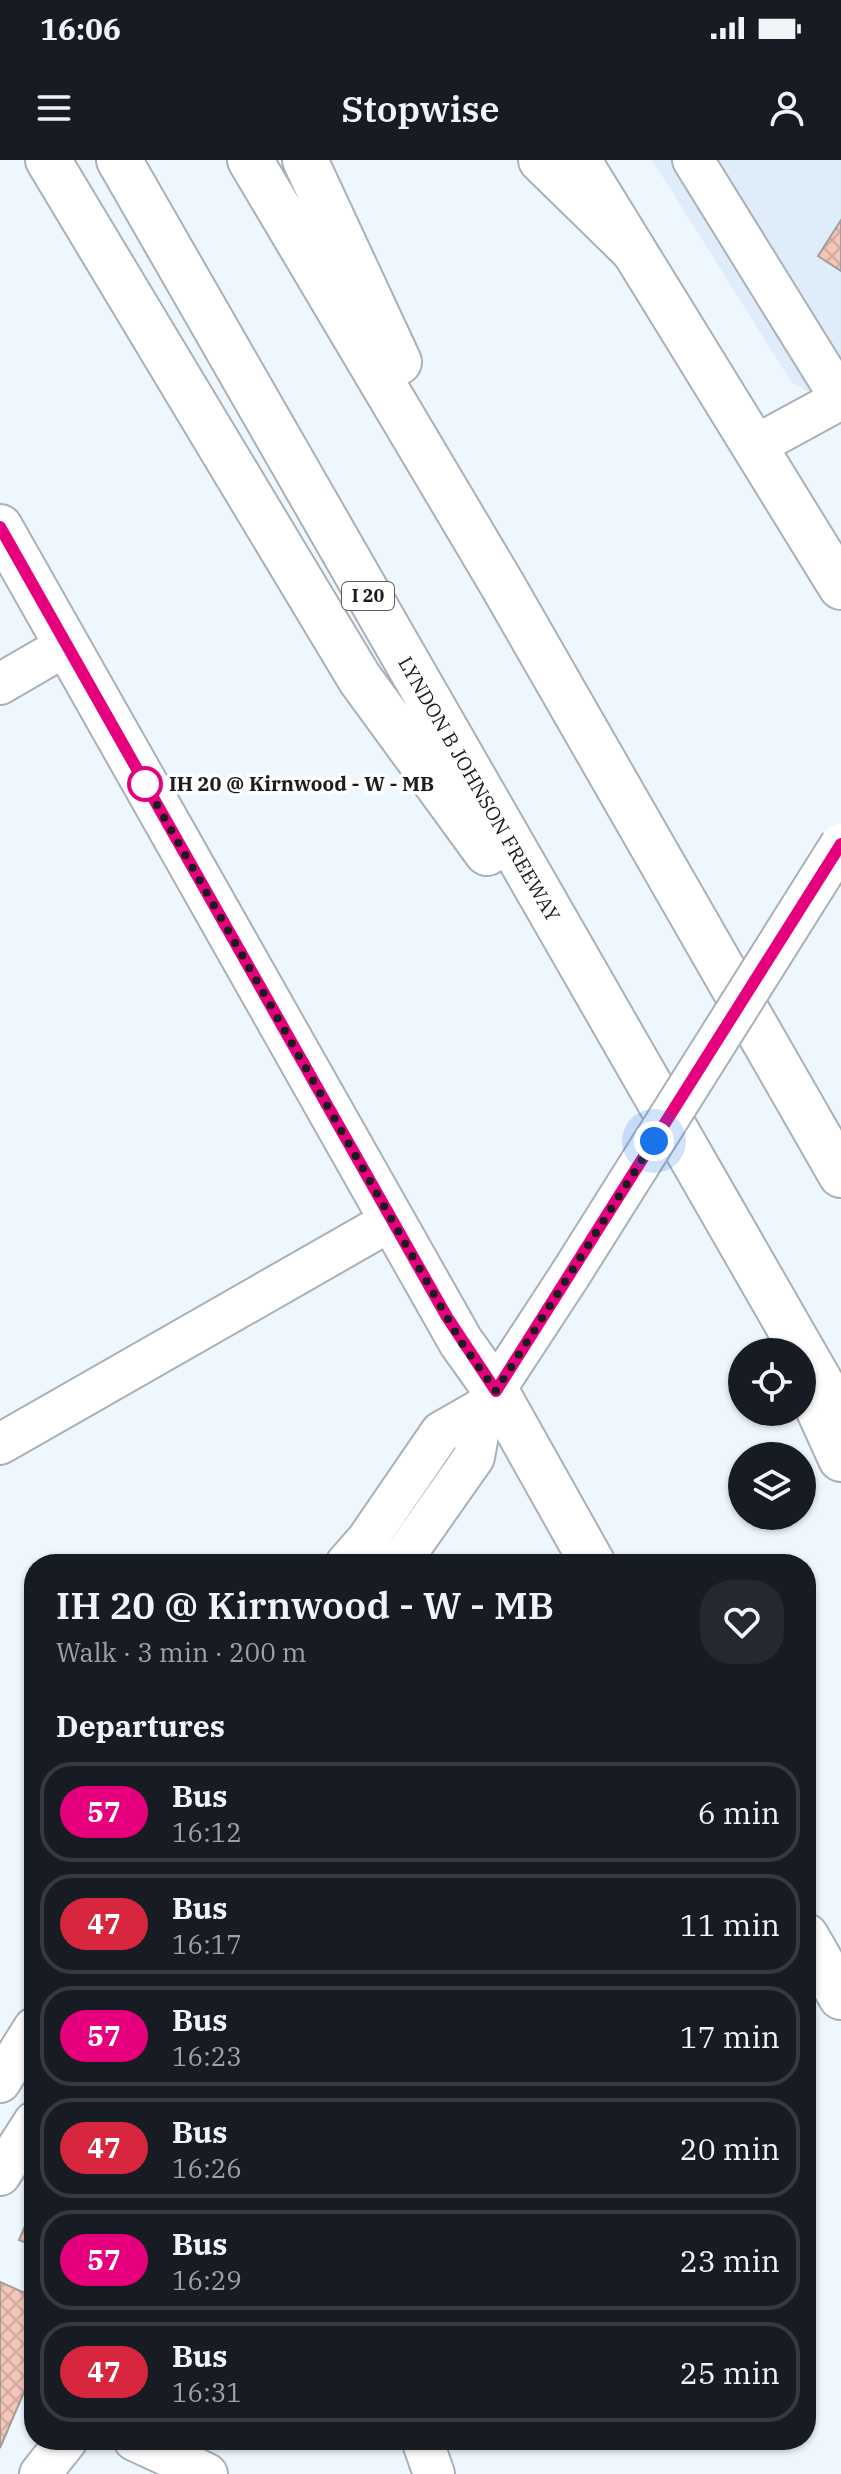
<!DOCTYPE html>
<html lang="en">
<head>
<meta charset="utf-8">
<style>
  :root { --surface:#171b24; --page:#242831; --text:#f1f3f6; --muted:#9ea1a6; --line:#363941 }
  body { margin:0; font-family:"IBM Plex Serif",serif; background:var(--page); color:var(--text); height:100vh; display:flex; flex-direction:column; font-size:30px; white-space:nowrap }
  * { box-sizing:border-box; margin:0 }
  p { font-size:26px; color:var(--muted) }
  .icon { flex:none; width:44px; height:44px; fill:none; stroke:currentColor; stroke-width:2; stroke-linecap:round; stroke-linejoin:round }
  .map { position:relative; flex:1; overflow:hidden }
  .side { position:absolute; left:24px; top:1394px; width:792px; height:896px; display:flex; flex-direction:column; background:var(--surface); border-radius:32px; box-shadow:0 2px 6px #0004 }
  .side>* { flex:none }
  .badge { padding:0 16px; border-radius:26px; font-size:28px; line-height:52px }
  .buttons { position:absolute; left:728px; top:1178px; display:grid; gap:16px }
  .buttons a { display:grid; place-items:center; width:88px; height:88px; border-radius:50%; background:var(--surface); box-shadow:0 2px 6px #0004; font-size:40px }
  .you { position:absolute; width:40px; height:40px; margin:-20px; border:6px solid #fff; border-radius:50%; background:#1a73e8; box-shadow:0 0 0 12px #1a73e833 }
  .map>.badge { position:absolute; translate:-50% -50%; box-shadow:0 0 0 4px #fff }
  h2 { padding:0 32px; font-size:30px; line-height:72px }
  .round { display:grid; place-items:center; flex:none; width:84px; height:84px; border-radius:32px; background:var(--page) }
  .head { display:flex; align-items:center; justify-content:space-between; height:136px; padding:0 32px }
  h1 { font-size:38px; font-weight:600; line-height:60px }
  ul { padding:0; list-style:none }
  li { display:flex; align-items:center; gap:24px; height:100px; margin:0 16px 12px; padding:0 16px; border:4px solid var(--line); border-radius:32px }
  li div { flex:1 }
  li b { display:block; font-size:30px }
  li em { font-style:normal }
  li .badge { min-width:88px; font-weight:700; text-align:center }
  .status { display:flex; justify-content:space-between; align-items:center; height:56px; padding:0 40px; background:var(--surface); direction:ltr }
  .status svg { height:22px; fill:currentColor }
  header { display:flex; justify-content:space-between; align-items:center; height:104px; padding:0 32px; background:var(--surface); font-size:36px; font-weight:600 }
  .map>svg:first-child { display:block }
  .built { fill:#dfedfa }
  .building { fill:url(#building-cross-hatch); stroke:#a69c99; stroke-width:2 }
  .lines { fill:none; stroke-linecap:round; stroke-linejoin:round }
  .minor-casing { stroke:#a9b0b7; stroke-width:44 }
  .major-casing { stroke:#a9b0b7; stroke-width:48 }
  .highway-casing { stroke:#a9b0b7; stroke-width:48 }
  .minor { stroke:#fff; stroke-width:40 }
  .major { stroke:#fff; stroke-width:44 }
  .highway { stroke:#fff; stroke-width:44 }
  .minor-bridge-casing { stroke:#a9b0b7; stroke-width:44; stroke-linecap:butt }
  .minor-bridge { stroke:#fff; stroke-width:40 }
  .line-casing { stroke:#fff; stroke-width:18 }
  .line { stroke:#e6007e; stroke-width:12 }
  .walk { stroke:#1a1d1f; stroke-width:8; stroke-dasharray:0 14.4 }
  .stop-dot { fill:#fff; stroke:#e6007e; stroke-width:4 }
  .labels { text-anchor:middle; stroke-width:7; stroke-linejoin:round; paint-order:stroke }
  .shield { fill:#fff; stroke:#5f6162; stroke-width:2 }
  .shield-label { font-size:18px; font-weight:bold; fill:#1a1d1f }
  .stop-label { font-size:20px; font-weight:bold; fill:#1a1d1f; stroke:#fff; text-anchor:start }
  .street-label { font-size:20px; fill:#1a1d1f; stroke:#fff }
</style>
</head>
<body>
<div class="status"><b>16:06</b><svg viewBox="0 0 49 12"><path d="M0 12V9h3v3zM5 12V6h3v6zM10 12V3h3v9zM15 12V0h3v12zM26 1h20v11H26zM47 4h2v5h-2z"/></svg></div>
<header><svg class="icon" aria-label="menu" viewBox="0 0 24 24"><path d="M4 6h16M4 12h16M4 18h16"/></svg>Stopwise<svg class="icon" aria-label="person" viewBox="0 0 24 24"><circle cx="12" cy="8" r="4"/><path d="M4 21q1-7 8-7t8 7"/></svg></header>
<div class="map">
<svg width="841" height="2314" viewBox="0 0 841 2314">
  <defs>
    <pattern id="building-cross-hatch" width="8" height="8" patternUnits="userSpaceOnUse" patternTransform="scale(2)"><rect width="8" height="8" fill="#f3c6b9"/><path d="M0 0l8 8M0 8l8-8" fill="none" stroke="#d0aa9f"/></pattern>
  </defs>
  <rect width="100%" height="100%" fill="#eff7fe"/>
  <path class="built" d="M652,0H841V249L792,223Z"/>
  <path class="building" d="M841,60V111L818,96Z
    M34,2045V2086L19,2080Z
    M0,2122L34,2137V2209L0,2288Z"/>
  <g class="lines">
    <g class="minor-casing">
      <path id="minor" d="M693,0L841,239
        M753,287L841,239
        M0,524L67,485
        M0,1284L392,1060
        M346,1404L367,1380L441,1272L483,1248L570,1115
        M399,1404L474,1297L483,1248
        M0,1922L34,1868
        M0,2015L34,1962
        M134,2280L207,2314
        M422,2280L434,2314
        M40,2314L67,2280"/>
    </g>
    <g class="major-casing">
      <path id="major" d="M578,0L841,427
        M0,367L461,1182L496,1231L593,1404
        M806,1776L841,1837"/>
    </g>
    <g class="highway-casing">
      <path id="highway" d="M48,0L360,519L487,693
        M119,0L841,1258
        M250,0L503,426L841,1015
        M305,0L399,202
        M541,0L633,90
        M811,1233L841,1299"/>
    </g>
    <use href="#minor" class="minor"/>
    <use href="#major" class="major"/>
    <use href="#highway" class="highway"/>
    <g class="minor-bridge-casing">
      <path id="minor-bridge" d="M570,1115L841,684"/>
    </g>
    <use href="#minor-bridge" class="minor-bridge"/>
  </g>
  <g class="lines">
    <g class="line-casing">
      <path id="line" d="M0,367L447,1157L496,1231L841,684"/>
    </g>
    <use href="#line" class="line"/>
    <path class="walk" d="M145,624L144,622L461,1182L496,1231L654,981"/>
  </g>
  <circle class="stop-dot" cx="145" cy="624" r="16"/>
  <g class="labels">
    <rect class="shield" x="342" y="422" width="52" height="28" rx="6"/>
    <g class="shield-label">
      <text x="368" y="442">I 20</text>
    </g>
    <g class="stop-label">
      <text x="169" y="631">IH 20 @ Kirnwood - W - MB</text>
    </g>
    <g class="street-label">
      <text transform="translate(479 629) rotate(60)" y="7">LYNDON B JOHNSON FREEWAY</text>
    </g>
  </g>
</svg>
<div class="buttons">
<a><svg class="icon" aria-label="locate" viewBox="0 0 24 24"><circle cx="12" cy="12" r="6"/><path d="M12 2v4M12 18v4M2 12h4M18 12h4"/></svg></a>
<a><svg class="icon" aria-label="layers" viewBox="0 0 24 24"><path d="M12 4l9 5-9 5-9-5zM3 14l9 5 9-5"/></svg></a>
</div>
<div class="you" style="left:654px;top:981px"></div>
<section class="side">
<div class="head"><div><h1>IH 20 @ Kirnwood - W - MB</h1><p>Walk · 3 min · 200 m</p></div><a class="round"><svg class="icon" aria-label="heart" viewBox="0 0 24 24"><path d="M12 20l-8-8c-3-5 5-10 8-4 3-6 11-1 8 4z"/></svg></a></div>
<h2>Departures</h2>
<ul>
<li><span class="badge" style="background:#e6007e;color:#fff">57</span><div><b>Bus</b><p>16:12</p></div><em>6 min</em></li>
<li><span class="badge" style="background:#d7263d;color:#fff">47</span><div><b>Bus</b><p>16:17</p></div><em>11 min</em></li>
<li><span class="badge" style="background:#e6007e;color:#fff">57</span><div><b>Bus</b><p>16:23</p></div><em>17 min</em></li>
<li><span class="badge" style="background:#d7263d;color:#fff">47</span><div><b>Bus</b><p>16:26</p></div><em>20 min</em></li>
<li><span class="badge" style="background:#e6007e;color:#fff">57</span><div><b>Bus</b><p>16:29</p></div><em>23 min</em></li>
<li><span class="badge" style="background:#d7263d;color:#fff">47</span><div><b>Bus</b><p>16:31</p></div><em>25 min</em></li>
</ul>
</section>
</div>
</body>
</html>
